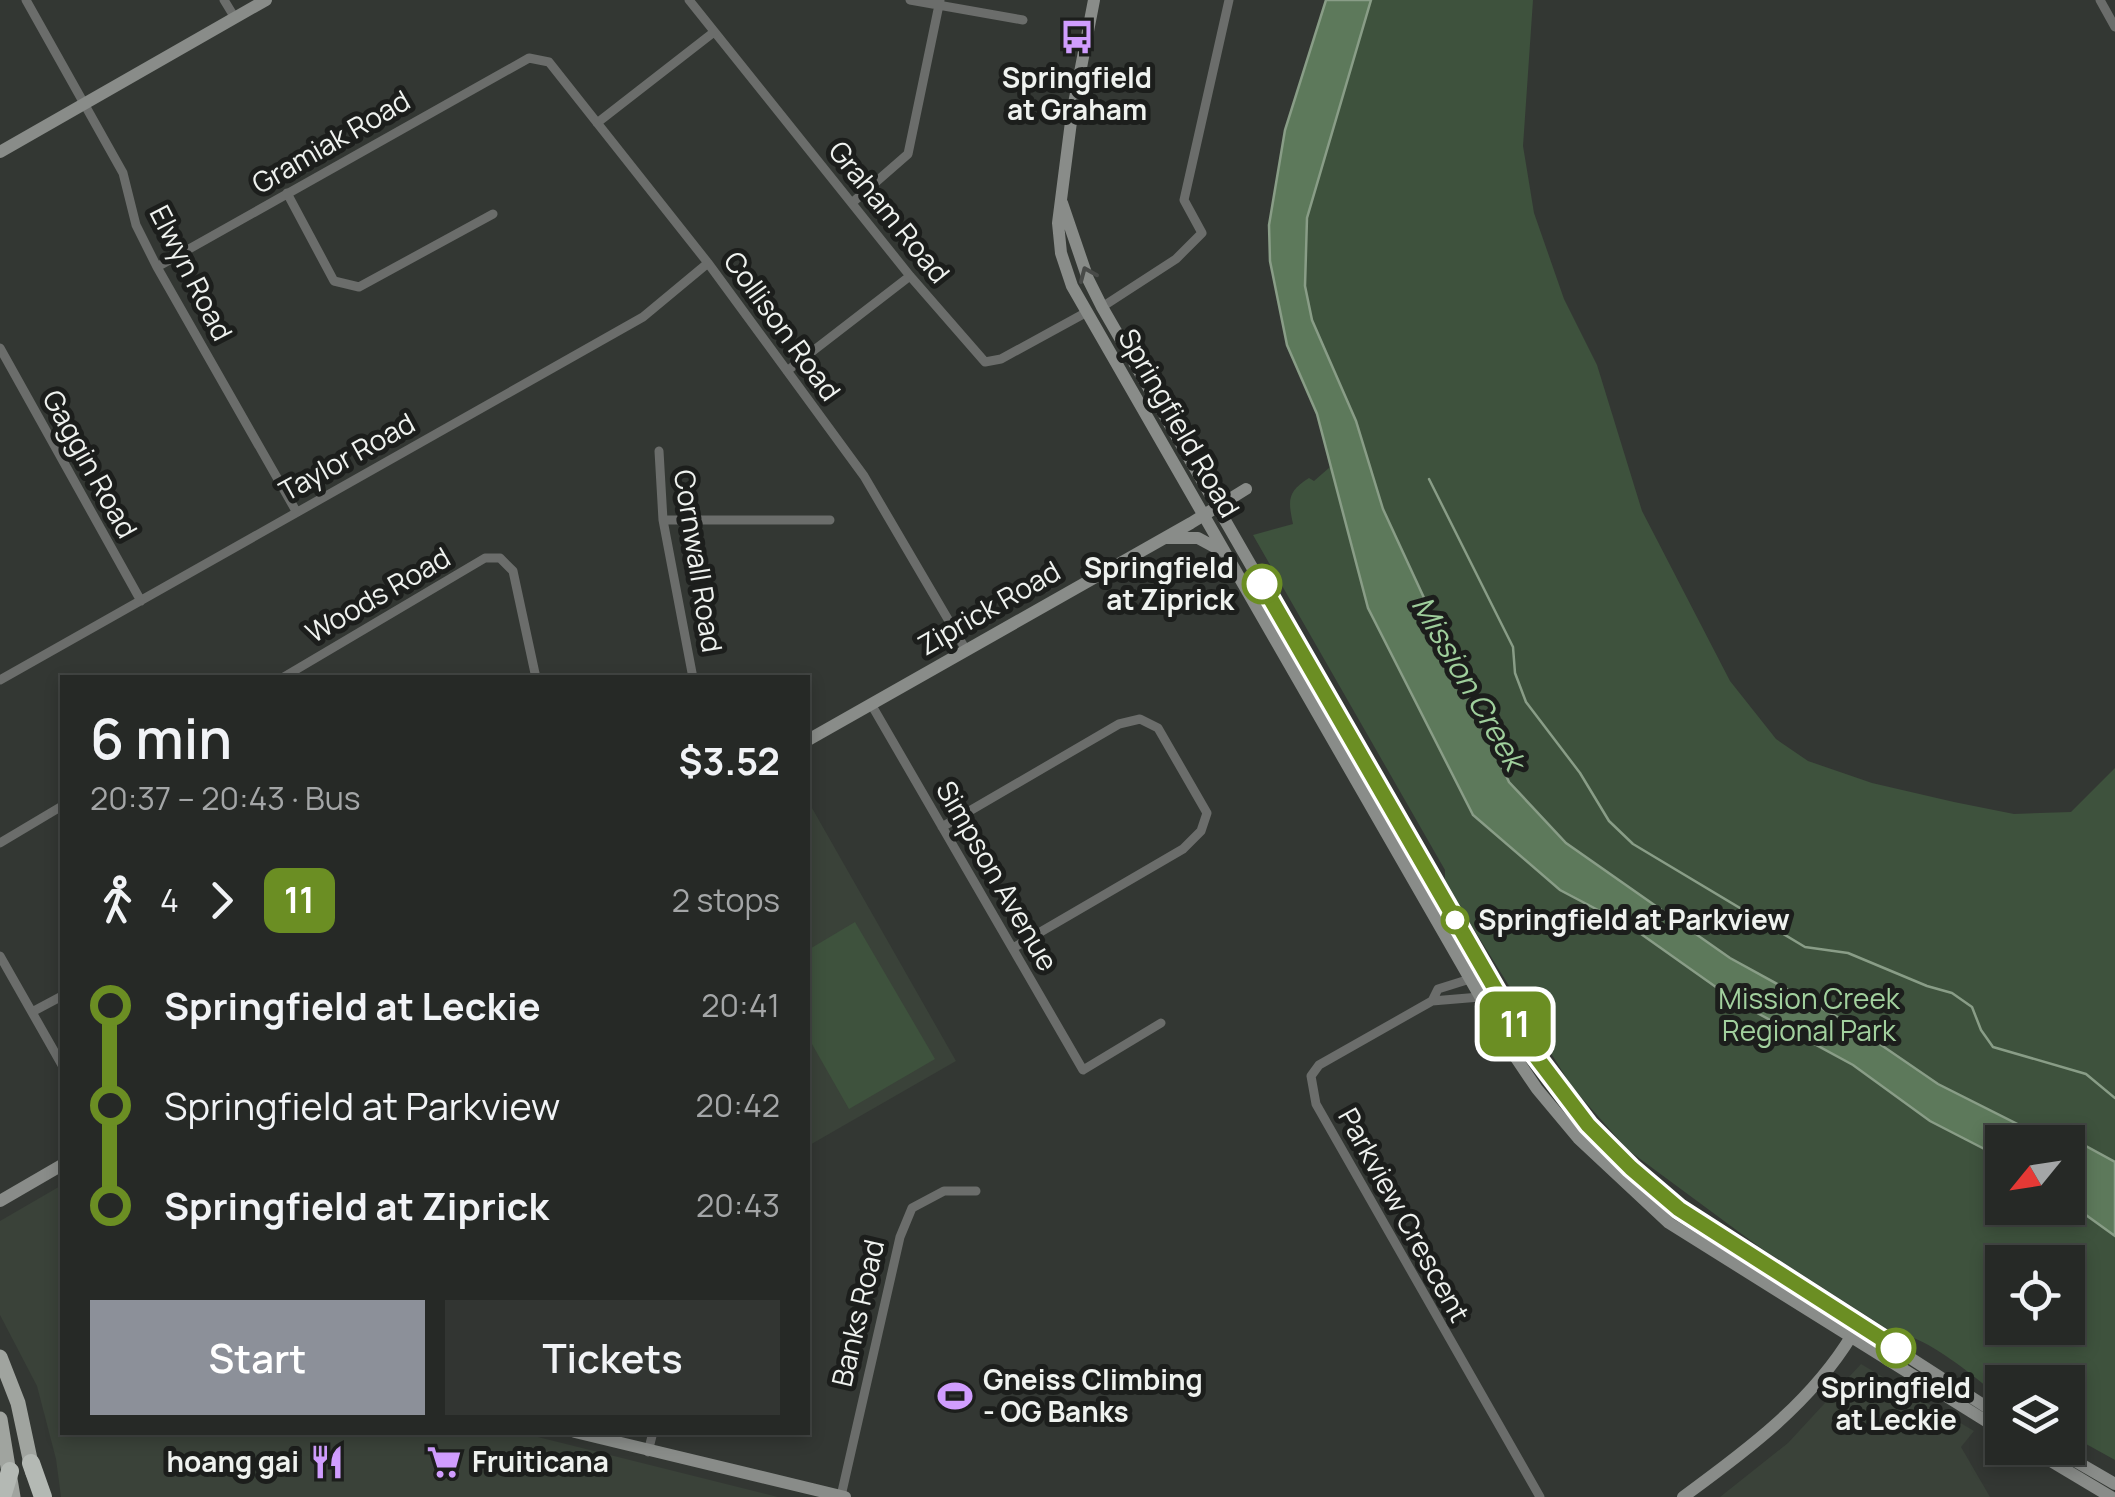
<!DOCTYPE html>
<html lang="en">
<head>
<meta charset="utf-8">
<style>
  :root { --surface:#262926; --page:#323532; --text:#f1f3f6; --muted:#a4a6a7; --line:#424543; --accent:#8c9099 }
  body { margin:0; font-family:Manrope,sans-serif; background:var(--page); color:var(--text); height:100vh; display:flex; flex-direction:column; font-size:38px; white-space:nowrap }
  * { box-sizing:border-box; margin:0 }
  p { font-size:32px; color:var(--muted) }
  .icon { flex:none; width:55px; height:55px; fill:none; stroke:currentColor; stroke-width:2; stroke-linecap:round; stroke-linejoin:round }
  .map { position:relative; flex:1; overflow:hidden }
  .panel { position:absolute; left:60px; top:675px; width:750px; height:760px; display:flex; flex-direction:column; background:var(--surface); border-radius:0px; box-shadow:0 5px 15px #0003,0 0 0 2px var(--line) }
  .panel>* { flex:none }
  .badge { padding:0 20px; border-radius:15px; font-size:35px; line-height:65px }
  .needle { width:65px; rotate:240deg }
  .fabs { position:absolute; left:1985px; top:1125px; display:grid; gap:20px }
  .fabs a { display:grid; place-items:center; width:100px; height:100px; border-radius:0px; background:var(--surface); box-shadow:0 5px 15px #0003,0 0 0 2px var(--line); font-size:50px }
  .map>.badge { position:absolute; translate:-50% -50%; box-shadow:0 0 0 5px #fff }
  .legs { display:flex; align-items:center; gap:15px; height:110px; padding:0 30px; font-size:32px }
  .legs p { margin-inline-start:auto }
  .headline { display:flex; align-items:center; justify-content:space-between; height:170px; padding:0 30px }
  h1 { font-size:55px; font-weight:600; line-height:75px }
  .cta { display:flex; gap:20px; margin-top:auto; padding:20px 30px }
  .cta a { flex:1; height:115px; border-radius:0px; background:var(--accent); color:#fff; font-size:40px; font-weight:600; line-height:115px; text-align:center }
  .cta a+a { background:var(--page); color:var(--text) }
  ul { padding:0 30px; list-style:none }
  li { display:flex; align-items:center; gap:35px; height:100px; font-size:38px }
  li i { display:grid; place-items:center; width:15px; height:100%; margin:0 12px; background:currentColor }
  li i::after { content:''; width:25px; height:25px; margin:-12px; border:8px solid; border-radius:50%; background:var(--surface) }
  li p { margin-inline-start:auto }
  li:first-child i { background:linear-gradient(#0000 50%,currentColor 0) }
  li:last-child i { background:linear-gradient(currentColor 50%,#0000 0) }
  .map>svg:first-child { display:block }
  .built { fill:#3a4239 }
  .green { fill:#3e523d; fill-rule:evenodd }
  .water { fill:#5d795b; stroke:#899d87; stroke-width:2.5 }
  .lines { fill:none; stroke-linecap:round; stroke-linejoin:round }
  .stream { stroke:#899d87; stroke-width:2.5 }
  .street { stroke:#6b6d6b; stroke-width:9 }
  .secondary { stroke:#898c89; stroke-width:12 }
  .primary { stroke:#a0a49f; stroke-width:15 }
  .highway { stroke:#b4b9b4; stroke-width:18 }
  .oneway { stroke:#484a48 }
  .line-1-casing { stroke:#fff; stroke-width:22 }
  .line-1 { stroke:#6b8e23; stroke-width:15 }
  .stop-1-dot { fill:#fff; stroke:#6b8e23; stroke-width:5 }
  .labels { text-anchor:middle; stroke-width:10; stroke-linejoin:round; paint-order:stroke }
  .poi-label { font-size:28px; font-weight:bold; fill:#eff2ef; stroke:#1c1e1c; text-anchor:start }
  .street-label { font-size:28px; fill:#eff2ef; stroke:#1c1e1c }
  .stop-label { font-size:28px; font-weight:bold; fill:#eff2ef; stroke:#1c1e1c; text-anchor:end }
  .park-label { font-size:28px; fill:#a2d19e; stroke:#1c1e1c }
  .water-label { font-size:30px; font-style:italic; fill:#9fcf9c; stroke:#1c1e1c }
</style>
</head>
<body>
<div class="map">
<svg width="2115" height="1497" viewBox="0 0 2115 1497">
  <rect width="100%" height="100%" fill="#333733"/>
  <path class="built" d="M808,801L956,1061L808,1146Z
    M62,1185V1432L522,1433L778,1497H61L56,1459L37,1386L0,1315V1221Z
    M1861,1364L1974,1431L1961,1447L1990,1497H1720L1788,1443Z"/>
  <path class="green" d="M1363,0H1533L1523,146L1534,213L1564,299L1597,365L1642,511L1730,681L1776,739L1808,761L1872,783L1954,802L2014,814L2071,812L2115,768V1460L2068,1434V1382H2002V1398C1970,1375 1932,1338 1892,1332L1762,1249L1628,1150L1572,1087L1445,883V870L1253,535L1293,524C1288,500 1287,492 1309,478L1314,481L1330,467L1322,434L1338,424L1304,300L1299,222ZM2002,1142H2068V1208H2002ZM2002,1262H2068V1328H2002Z
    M855,922L935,1059L849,1109L808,1037V950Z"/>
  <path class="water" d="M1326,0H1371L1307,218L1305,286L1312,320L1356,421L1383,509L1509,782L1566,843L1730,958L1852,1025L1938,1084L2045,1138L2082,1144L2115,1162V1236L2068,1202V1142H2002V1158L1930,1121L1853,1065L1737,1002L1634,929L1560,890L1473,815L1368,608L1317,414L1287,345L1270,261L1269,225L1285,130Z"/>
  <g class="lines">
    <path class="stream" d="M1429,479L1513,647L1515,673L1526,702L1580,773L1609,821L1633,844L1805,947L1848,953L1927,986L1952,993L1972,1007L1981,1030L1993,1047L2086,1074L2115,1098"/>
    <path class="street" d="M26,0L123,173L136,225L157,267L296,511
      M224,0L235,18
      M689,0L910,276L985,362L1001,359L1087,312
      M910,0L1023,20
      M2100,0L2115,27
      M597,123L714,32
      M287,193L334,281L359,287L493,214
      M853,202L908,154L940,0
      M157,267L529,58L549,62L708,263L864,476L966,650
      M1102,307L1176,259L1202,233L1184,200L1229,0
      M0,348L141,601
      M787,371L910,276
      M659,451L663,520L693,678
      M663,520H830
      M282,678L485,558H500L513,571L536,678
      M0,680L643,317L708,263
      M871,704L1083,1070L1161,1023
      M942,827L1119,724L1140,719L1158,728L1207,813L1201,831L1183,849L1013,948
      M0,843L62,806
      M0,956L62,1065
      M1480,997L1432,1001L1319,1065L1311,1076L1316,1104L1540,1497
      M1432,1001L1438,989L1486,974
      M32,1012L62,996
      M648,1452L653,1432
      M841,1496L900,1237L912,1208L944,1191H976"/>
    <path class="secondary" d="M1094,0L1072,114L1058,223L1061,253L1072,286L1512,1052L1537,1089L1578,1138L1669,1223L2002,1431
      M0,152L266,0
      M1062,203L1088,279L1102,307L1528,1046C1574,1109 1620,1159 1679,1209L2002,1417
      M1165,538H1198L1222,551
      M808,740L1191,523L1246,489
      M0,1201L62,1165
      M575,1432L845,1497
      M2029,1448L2111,1497
      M2053,1448L2115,1484
      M1683,1497C1746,1451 1811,1403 1852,1335"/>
    <path class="primary" d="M0,1357L18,1403L33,1473
      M0,1419L13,1497"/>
    <path class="highway" d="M31,1463L43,1497
      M2,1497L10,1471"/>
  </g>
  <defs><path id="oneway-chevron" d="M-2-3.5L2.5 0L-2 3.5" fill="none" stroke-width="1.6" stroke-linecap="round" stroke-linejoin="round" transform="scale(2.5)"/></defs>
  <use class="oneway" href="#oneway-chevron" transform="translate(1087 274) rotate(-113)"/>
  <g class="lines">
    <g class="line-1-casing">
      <path id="line-1" d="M1262,584L1528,1046L1588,1125L1631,1168L1679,1209L1896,1348"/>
    </g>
    <use href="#line-1" class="line-1"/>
  </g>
  <defs>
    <g id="bus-bare" transform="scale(2.7)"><path d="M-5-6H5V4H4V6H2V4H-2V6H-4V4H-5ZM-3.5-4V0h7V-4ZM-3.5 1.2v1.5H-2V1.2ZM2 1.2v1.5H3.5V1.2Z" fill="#d09dfe" stroke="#1c1e1c" stroke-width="2.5" paint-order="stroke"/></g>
    <g id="stadium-bare" transform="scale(2.7)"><path d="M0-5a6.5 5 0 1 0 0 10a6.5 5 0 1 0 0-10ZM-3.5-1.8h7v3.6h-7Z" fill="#d09dfe" stroke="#1c1e1c" stroke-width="2.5" paint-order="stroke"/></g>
    <g id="restaurant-bare" transform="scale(2.7)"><path d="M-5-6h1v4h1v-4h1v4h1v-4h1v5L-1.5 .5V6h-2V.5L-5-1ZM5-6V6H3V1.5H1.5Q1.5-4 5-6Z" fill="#d09dfe" stroke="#1c1e1c" stroke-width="2.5" paint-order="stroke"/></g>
    <g id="supermarket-bare" transform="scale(2.7)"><path d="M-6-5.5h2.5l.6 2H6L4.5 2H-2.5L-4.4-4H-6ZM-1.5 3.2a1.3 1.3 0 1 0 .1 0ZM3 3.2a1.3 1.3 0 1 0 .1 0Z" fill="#d09dfe" stroke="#1c1e1c" stroke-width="2.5" paint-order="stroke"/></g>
  </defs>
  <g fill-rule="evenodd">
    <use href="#bus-bare" x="1077" y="37"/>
    <use href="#stadium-bare" x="955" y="1396"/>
    <use href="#restaurant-bare" x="327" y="1462"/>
    <use href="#supermarket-bare" x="444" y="1462"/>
  </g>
  <g class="stop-1-dot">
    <circle cx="1262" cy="584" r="18"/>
    <circle cx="1455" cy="920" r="12"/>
    <circle cx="1896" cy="1348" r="18"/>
  </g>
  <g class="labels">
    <g class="poi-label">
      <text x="1077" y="88" text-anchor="middle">Springfield<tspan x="1077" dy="32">at Graham</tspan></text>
      <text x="983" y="1390">Gneiss Climbing<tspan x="983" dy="32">- OG Banks</tspan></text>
      <text x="299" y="1472" text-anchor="end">hoang gai</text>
      <text x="472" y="1472">Fruiticana</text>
    </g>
    <g class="street-label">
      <text transform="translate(331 142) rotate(-30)" y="10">Gramiak Road</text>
      <text transform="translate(889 212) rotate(51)" y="10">Graham Road</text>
      <text transform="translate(191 273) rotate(63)" y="10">Elwyn Road</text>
      <text transform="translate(782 326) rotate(54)" y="10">Collison Road</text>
      <text transform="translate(1179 423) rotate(60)" y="10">Springfield Road</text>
      <text transform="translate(347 457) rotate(-29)" y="10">Taylor Road</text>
      <text transform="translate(90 464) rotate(61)" y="10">Gaggin Road</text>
      <text transform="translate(698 561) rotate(81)" y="10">Cornwall Road</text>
      <text transform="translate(378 595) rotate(-30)" y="10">Woods Road</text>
      <text transform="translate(989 608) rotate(-30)" y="10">Ziprick Road</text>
      <text transform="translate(997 876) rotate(60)" y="10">Simpson Avenue</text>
      <text transform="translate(1404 1215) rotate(61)" y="10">Parkview Crescent</text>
      <text transform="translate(858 1313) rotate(-77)" y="10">Banks Road</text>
    </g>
    <g class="stop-label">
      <text x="1234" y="578">Springfield<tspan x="1234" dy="32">at Ziprick</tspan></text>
      <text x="1478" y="930" text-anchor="start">Springfield at Parkview</text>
      <text x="1896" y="1398" text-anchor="middle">Springfield<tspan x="1896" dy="32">at Leckie</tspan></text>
    </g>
    <g class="park-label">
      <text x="1809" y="1009">Mission Creek<tspan x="1809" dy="32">Regional Park</tspan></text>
    </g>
    <g class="water-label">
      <text transform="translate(1468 683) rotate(60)" y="10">Mission Creek</text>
    </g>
  </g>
</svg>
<div class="fabs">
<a><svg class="needle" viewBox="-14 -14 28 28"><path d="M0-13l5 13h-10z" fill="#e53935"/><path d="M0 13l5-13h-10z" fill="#a4a6a7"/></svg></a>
<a><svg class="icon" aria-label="locate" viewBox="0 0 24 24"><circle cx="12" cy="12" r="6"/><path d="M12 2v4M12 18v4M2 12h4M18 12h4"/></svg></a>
<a><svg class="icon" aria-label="layers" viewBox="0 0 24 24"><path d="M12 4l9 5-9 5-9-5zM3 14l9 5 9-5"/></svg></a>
</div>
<b class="badge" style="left:1515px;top:1024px;background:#6b8e23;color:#fff">11</b>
<section class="panel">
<div class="headline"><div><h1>6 min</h1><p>20:37 – 20:43 · Bus</p></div><b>$3.52</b></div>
<div class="legs"><svg class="icon" aria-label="walk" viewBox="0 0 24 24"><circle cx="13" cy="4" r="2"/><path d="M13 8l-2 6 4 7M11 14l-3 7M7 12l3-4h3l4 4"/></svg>4<svg class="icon" aria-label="forward" viewBox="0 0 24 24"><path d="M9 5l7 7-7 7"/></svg><b class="badge" style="background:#6b8e23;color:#fff">11</b><p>2 stops</p></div>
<ul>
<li><i style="color:#6b8e23"></i><b>Springfield at Leckie</b><p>20:41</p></li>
<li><i style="color:#6b8e23"></i><span>Springfield at Parkview</span><p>20:42</p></li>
<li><i style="color:#6b8e23"></i><b>Springfield at Ziprick</b><p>20:43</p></li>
</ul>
<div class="cta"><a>Start</a><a>Tickets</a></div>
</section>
</div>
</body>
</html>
